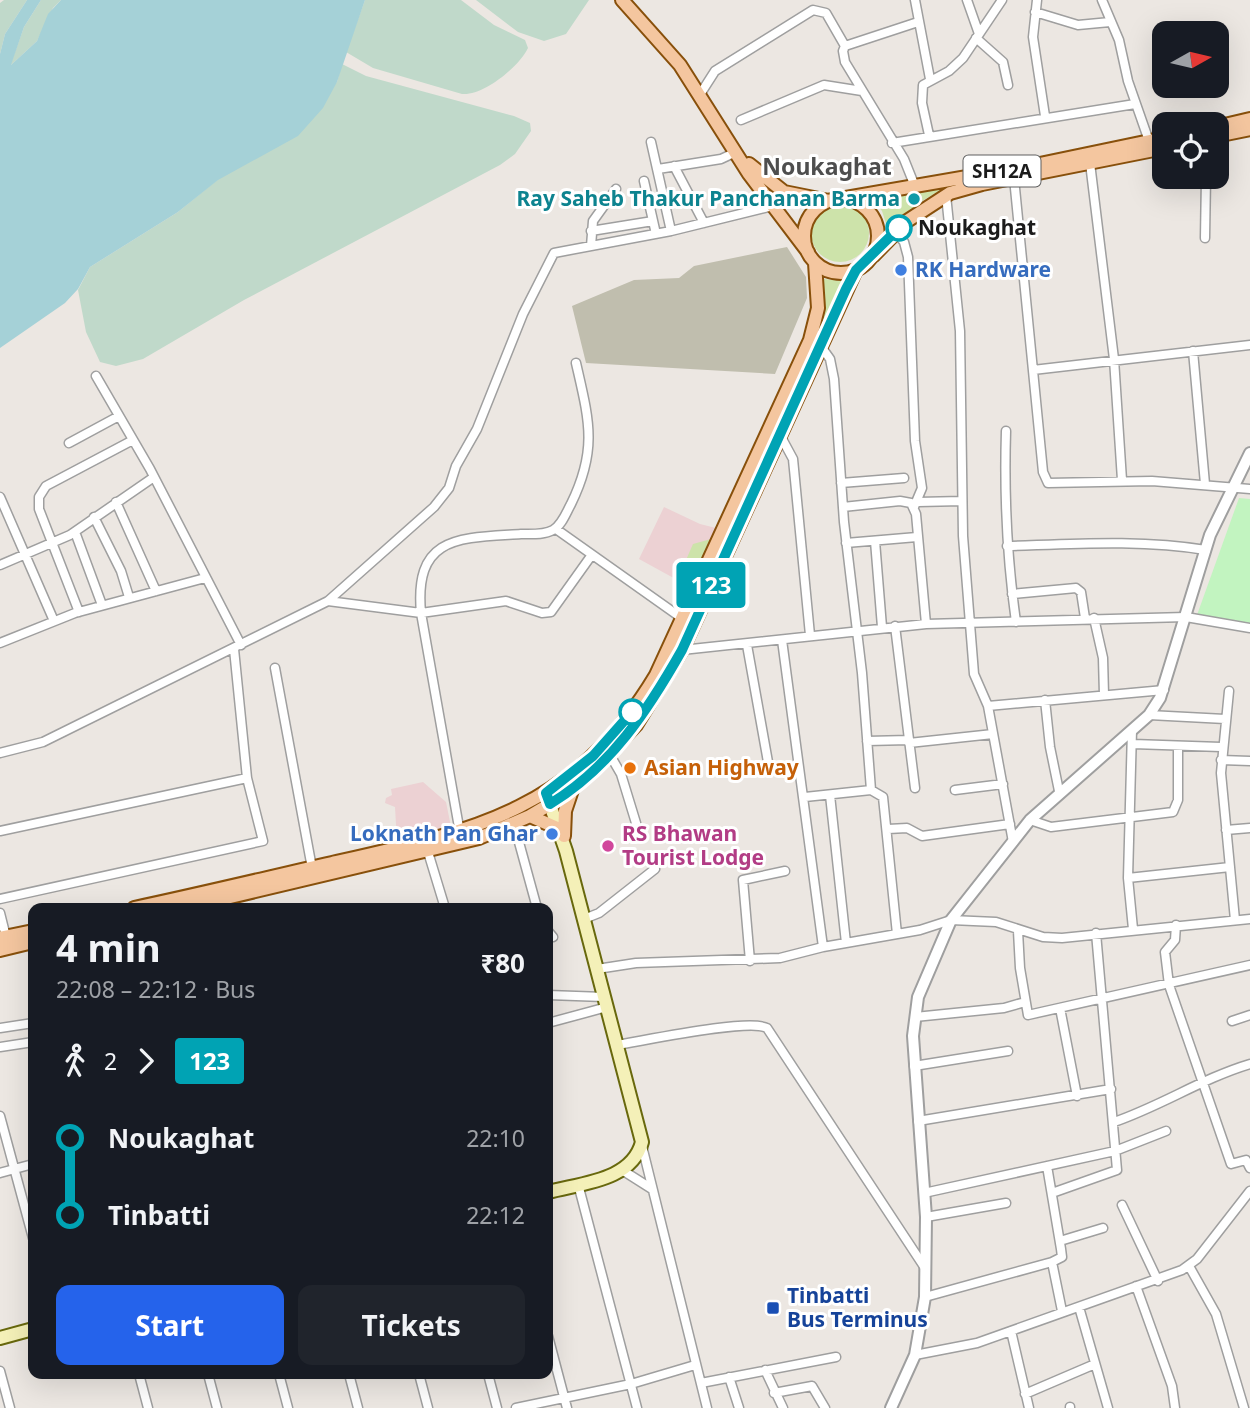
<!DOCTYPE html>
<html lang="en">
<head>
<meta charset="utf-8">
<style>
  :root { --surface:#171b24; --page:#20242c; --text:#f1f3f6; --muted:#9ea1a6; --accent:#2563eb }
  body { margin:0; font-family:"Noto Sans",sans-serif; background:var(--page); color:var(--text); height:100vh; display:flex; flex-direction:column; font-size:26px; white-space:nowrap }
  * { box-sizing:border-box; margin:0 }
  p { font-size:23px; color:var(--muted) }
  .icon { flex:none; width:38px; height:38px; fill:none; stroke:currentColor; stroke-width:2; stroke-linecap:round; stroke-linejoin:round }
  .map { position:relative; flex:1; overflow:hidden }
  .sheet { position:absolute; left:28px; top:903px; width:525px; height:476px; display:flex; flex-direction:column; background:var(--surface); border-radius:14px; box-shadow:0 7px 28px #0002 }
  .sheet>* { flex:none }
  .badge { padding:0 14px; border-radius:5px; font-size:24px; line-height:46px }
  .needle { width:46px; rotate:82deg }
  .tools { position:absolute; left:1152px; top:21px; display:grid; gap:14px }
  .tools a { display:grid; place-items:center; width:77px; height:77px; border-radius:14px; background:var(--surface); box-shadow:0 7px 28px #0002; font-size:35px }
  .map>.badge { position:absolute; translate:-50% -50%; box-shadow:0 0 0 4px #fff }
  .legs { display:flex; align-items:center; gap:10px; height:77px; padding:0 28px; font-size:23px }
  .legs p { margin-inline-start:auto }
  .head { display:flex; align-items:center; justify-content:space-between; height:119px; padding:0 28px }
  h1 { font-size:38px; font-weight:700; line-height:52px }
  .primary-button { display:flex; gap:14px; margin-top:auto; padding:14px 28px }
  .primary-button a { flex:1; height:80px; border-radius:14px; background:var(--accent); color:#fff; font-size:28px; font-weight:700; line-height:80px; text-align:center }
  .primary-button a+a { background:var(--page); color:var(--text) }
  ul { padding:0 28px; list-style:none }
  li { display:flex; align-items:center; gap:24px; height:77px; font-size:26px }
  li i { display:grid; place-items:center; width:10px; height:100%; margin:0 9px; background:currentColor }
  li i::after { content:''; width:18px; height:18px; margin:-9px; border:5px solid; border-radius:50%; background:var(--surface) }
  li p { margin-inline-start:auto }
  li:first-child i { background:linear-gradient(#0000 50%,currentColor 0) }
  li:last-child i { background:linear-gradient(currentColor 50%,#0000 0) }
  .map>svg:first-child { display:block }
  .commercial { fill:#ecd1d3 }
  .construction { fill:#c0beae }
  .grass { fill:#cde3aa }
  .wetland { fill:#c0d9ca }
  .park { fill:#c2f4c0 }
  .water { fill:#a5d1d7 }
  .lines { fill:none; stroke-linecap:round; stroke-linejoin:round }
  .minor-casing { stroke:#9f9f9f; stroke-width:11 }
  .tertiary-casing { stroke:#9f9f9f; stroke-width:14 }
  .secondary-casing { stroke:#68680d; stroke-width:16 }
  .primary-casing { stroke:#88500b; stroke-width:16 }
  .minor { stroke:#fff; stroke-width:8 }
  .tertiary { stroke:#fff; stroke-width:10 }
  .secondary { stroke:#f4f0b8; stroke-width:12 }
  .primary { stroke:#f4c69f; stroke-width:12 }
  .line-1-casing { stroke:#fff; stroke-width:16 }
  .line-1 { stroke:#00a3b4; stroke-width:10 }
  .culture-dot { fill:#0f9aa8; stroke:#fff; stroke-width:2.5 }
  .stop-1-dot { fill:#fff; stroke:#00a3b4; stroke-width:3.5 }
  .shop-dot { fill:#3f7fe0; stroke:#fff; stroke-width:2.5 }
  .food-dot { fill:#e8710a; stroke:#fff; stroke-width:2.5 }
  .hotel-dot { fill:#d1479c; stroke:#fff; stroke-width:2.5 }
  .transit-dot { fill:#1a4fb4; stroke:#fff; stroke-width:2.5 }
  .labels { text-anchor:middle; stroke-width:6; stroke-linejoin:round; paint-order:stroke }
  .shield { fill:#fff; stroke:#5f5f5f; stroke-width:2 }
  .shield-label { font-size:19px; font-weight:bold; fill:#1b1b1b }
  .culture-label { font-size:21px; font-weight:bold; fill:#0d838f; stroke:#fff; text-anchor:end }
  .stop-label { font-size:21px; font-weight:bold; fill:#1b1b1b; stroke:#fff; text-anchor:start }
  .shop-label { font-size:21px; font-weight:bold; fill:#366cbe; stroke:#fff; text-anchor:start }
  .food-label { font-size:21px; font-weight:bold; fill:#c56008; stroke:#fff; text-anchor:start }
  .hotel-label { font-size:21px; font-weight:bold; fill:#b23c85; stroke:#fff; text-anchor:start }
  .transit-label { font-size:21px; font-weight:bold; fill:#164399; stroke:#fff; text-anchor:start }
  .neighbourhood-label { font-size:23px; font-weight:bold; fill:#4e4e4e; stroke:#fff }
</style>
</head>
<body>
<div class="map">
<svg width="1250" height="1408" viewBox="0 0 1250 1408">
  <rect width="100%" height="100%" fill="#ece7e2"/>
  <path class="commercial" d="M664,507L700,524L716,528L690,587L639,559Z
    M423,782L446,802L451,827L397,842L395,807L385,803L386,798L392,795L391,789Z"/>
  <path class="construction" d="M787,247L806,277L807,298L775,374L586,363L572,306L634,280L679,278L694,266Z"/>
  <path class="grass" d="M949,185L922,201L888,230L882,211L871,197Z
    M811 233a29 29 0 1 1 58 0a29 29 0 1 1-58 0Z
    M824,279L844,281L823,322Z
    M711,539L695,576L686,560L693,544Z"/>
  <path class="wetland" d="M4,0H27L5,34L0,54V3Z
    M41,0H61L53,8L37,41L10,66L24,27Z
    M365,0H461L494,25L525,40L528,48C519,67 483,96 462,94L373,68L346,52Z
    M476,0H589L566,34L544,41L518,32Z
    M342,64L366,76L514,116L530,123L531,131L515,154L500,165L244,300L143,359L116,366L100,362L86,332L78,290L90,267L178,212L337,82Z"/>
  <path class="park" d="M1239,498L1250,499V625L1197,615Z"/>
  <path class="water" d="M27,0H41L24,27L11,65L37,41L48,14L61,0H365L337,82L323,108L298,136L218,180L178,212L90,267L78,289L65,303L0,348V54L5,34Z"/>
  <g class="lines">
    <g class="minor-casing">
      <path id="minor" d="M915,0L930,79
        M967,0L979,34
        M1037,0L1033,37L1045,116
        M1102,0L1119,40L1128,81L1149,141
        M1035,12L1078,25L1110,22
        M976,38L1003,62L1008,85
        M699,96L715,71L813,10L826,13L845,46
        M741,120L824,85L862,91
        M929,135L922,103L923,85L949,71L963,58L1002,0
        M651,142L671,231
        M892,143L1135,104
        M1090,163L1114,359L1122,480
        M674,166L704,223
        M658,169L721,159L736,152
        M1014,178L1043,472L1048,483L1152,481L1250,489
        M644,181L656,234
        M914,184L904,159L845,62L843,51L845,46L918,22
        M946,195L960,331L963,536L974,674L988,706L1013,842
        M591,231L653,221
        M895,231L904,242L908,257L915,441L922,488L914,507
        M1205,238L1206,177
        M591,246L593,221L616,189
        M820,345L830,359L834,379L844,522L862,673L871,790
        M1193,351L1205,484
        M1033,370L1250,345
        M96,376L150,469L241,645
        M1006,431C1004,496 1007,558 1016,622
        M780,435L793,459L810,635
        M69,443L119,416
        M841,483L904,478
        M0,497L54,621
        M116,502L156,591
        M918,502L962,501
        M843,507L900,501L911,503L916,514L926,624
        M94,517L121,571L129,597
        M556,529L683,619
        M75,532L102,605
        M875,541L882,627
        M846,543L917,537
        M1007,546C1072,544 1141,539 1206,550
        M0,565L70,535L154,477
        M1012,594L1076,588L1081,592L1085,618
        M328,601L421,613L506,601L542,613L551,612L591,556
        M79,612L39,509V497L46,486L133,440
        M1094,618L1103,658L1104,695
        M895,626L915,788
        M782,640L823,947
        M0,643L75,613L205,578
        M747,645L768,762
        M682,650L926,624L1186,617L1250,628
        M275,668L312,868
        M1229,691L1221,773L1235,920
        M1045,700L1050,747L1059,791
        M988,706L1164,690
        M1149,715L1225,719
        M1132,730L1128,878L1133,929
        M867,741L909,740
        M909,743L993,734
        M1133,744L1221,747
        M0,753L43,742L328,601L434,507L449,488L456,466L477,429L523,314L554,253L671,231L773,206
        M610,755L621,774L636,823
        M1221,760L1250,761
        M955,790L1003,784
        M830,795L846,943
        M805,797L871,790L883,797L897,934
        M1030,820L1051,827L1173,812L1178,800V747
        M514,824L537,908
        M888,829L907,828L922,836L1010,824
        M1226,830L1250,828
        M0,831L247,778
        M460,833L421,613C414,535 459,538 521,534C532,534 544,535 553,530C562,525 566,513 571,504C598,449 589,420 576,363
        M428,852L445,908
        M1128,878L1230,867
        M0,899L263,841L247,778L234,649
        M0,913L6,937
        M584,919L599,913L655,869L650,857
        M1176,925L1175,940L1165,952L1169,985L1231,1164L1246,1160L1250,1168
        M548,931L553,937
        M1018,931L1020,968L1028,1015L1250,965
        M750,961L743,880L785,871
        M597,969L636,963L780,958L823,947L920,930L951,920L996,922L1043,937L1062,938L1250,919
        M548,995L604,997
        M1060,1008L1077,1096
        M915,1017L1004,1008L1025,1002
        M1232,1021L1250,1015
        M548,1023L607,1007
        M0,1028L33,1023
        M617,1045C643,1041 749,1018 767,1028L925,1268
        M0,1047L33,1042
        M914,1066L1008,1051
        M0,1116L33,1238
        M918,1121L1111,1089
        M1114,1122C1161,1106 1203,1078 1250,1064
        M642,1146L707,1408
        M1047,1166L1061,1249L1062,1257L1052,1262L1062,1311
        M622,1170L652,1189
        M0,1173L33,1164
        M578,1184L637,1408
        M924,1193L1115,1151L1166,1131
        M1052,1193L1117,1170L1096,933
        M1122,1205L1158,1281
        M926,1217L1006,1203
        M1060,1241L1103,1228
        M1189,1266L1216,1314L1244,1408
        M1136,1286L1172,1386L1175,1408
        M925,1297L1052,1262
        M1079,1307L1108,1408
        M1011,1331L1029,1408
        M548,1336L567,1408
        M915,1355L977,1343L1182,1270L1197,1259L1250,1191
        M765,1370L783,1408
        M0,1371L10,1408
        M139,1374L148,1408
        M208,1374L217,1408
        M279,1374L288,1408
        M349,1374L358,1408
        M419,1374L428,1408
        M488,1374L497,1408
        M729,1377L739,1408
        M701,1383L836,1357
        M774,1393L812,1386L825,1408
        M1025,1394L1095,1364
        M1070,1407V1408
        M516,1408L631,1384L695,1365"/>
    </g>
    <g class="tertiary-casing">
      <path id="tertiary" d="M891,1408L915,1355L925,1297L926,1217L913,1036L918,997L951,920L1030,820L1149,715L1160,698L1210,535L1250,453"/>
    </g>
    <g class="secondary-casing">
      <path id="secondary" d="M547,796L566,851L642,1142C632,1181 581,1183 548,1192
        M0,1338L33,1329"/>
    </g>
    <g class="primary-casing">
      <path id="primary" d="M622,0L680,65L749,174L808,252
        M1216,127L1250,119
        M1216,136L1250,129
        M749,164L784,192L829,201
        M840,199L1030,166L1164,138
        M804 236a37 37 0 1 1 74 0a37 37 0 1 1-74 0Z
        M873,256L907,221L950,193L982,184L1164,148
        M530,816L557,828
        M564,836L565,811L572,790
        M134,908C200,894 266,878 332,863C475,831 575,810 656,675L810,340L818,308L815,263
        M184,908L479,838L530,816L557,800L592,771L636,725L682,650L856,270
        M0,938L33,931
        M0,950L33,942"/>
    </g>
    <use href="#minor" class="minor"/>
    <use href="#tertiary" class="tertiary"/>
    <use href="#secondary" class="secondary"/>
    <use href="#primary" class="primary"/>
  </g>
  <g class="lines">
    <g class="line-1-casing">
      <path id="line-1" d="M632,712L593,756L546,793L550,804C611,767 648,710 682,650L846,289L856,270L899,228"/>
    </g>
    <use href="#line-1" class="line-1"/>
  </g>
  <circle class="culture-dot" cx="914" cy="199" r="7"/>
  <g class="stop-1-dot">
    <circle cx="899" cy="228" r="12"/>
    <circle cx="632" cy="712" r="12"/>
  </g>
  <g class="shop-dot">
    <circle cx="901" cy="270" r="7"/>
    <circle cx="552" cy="834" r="7"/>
  </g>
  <circle class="food-dot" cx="630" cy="768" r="7"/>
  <circle class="hotel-dot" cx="608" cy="846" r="7"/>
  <rect class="transit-dot" x="766" y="1301" width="14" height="14" rx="3.5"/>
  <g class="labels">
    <rect class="shield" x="963.5" y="155.5" width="77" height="31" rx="5"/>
    <g class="shield-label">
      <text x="1002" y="178">SH12A</text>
    </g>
    <g class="culture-label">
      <text x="900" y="206">Ray Saheb Thakur Panchanan Barma</text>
    </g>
    <g class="stop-label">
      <text x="918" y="235">Noukaghat</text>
    </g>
    <g class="shop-label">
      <text x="915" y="277">RK Hardware</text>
      <text x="538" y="841" text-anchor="end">Loknath Pan Ghar</text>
    </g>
    <g class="food-label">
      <text x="644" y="775">Asian Highway</text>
    </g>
    <g class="hotel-label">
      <text x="622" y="841">RS Bhawan<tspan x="622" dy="24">Tourist Lodge</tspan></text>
    </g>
    <g class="transit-label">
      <text x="787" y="1303">Tinbatti<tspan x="787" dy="24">Bus Terminus</tspan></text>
    </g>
    <g class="neighbourhood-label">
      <text x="827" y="175">Noukaghat</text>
    </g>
  </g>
</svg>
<div class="tools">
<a><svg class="needle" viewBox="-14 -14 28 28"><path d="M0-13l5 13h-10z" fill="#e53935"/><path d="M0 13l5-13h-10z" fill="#9ea1a6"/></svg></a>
<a><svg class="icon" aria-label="locate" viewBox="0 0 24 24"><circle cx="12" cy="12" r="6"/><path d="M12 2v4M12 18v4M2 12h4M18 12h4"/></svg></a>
</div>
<b class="badge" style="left:711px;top:585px;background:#00a3b4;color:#fff">123</b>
<section class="sheet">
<div class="head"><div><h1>4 min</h1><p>22:08 – 22:12 · Bus</p></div><b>₹80</b></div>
<div class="legs"><svg class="icon" aria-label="walk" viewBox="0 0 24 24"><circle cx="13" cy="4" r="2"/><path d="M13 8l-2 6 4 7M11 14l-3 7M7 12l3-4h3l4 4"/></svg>2<svg class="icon" aria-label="forward" viewBox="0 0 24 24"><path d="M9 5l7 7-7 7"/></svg><b class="badge" style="background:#00a3b4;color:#fff">123</b></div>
<ul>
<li><i style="color:#00a3b4"></i><b>Noukaghat</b><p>22:10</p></li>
<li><i style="color:#00a3b4"></i><b>Tinbatti</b><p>22:12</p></li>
</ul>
<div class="primary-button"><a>Start</a><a>Tickets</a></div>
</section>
</div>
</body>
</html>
